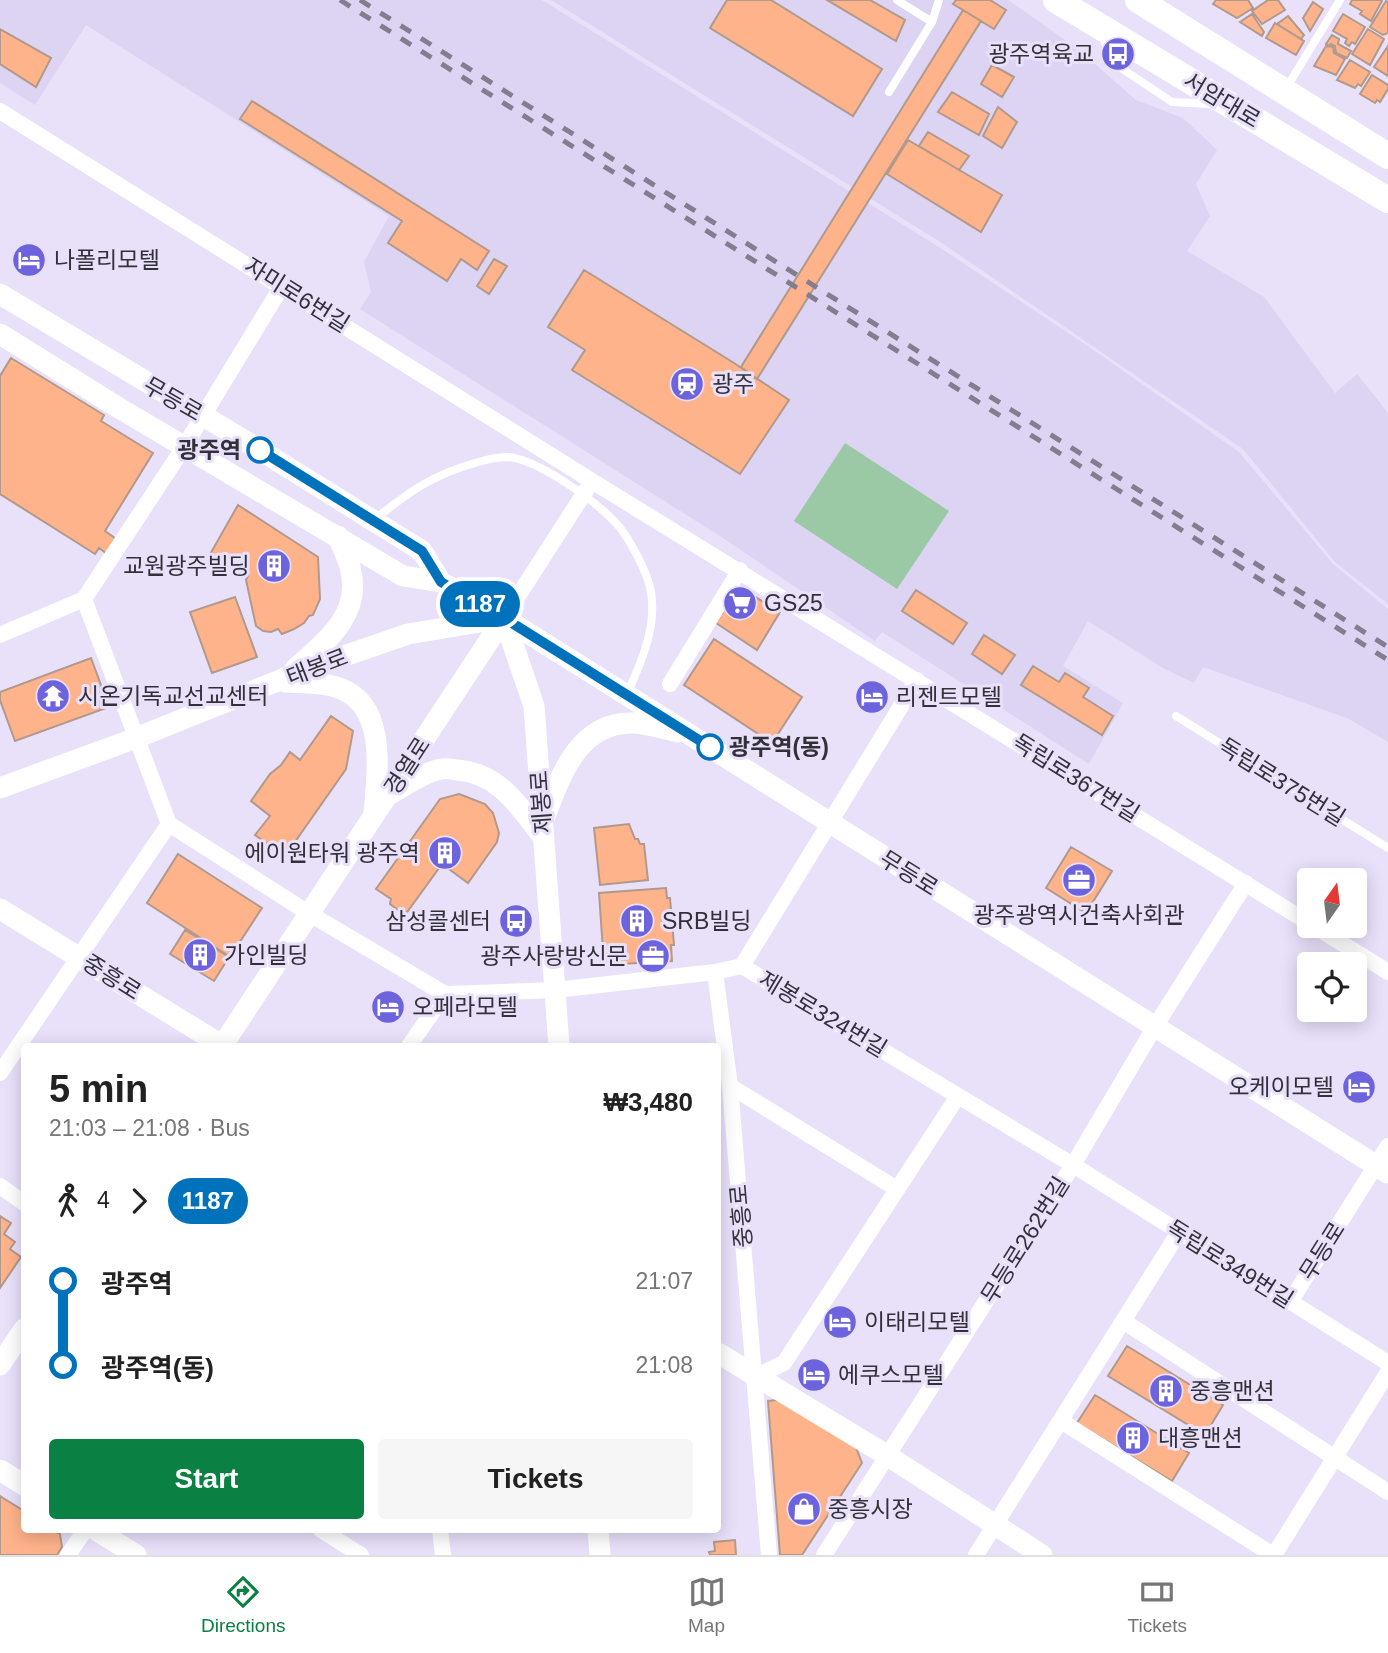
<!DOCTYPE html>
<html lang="en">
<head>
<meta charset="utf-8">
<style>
  :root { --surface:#fff; --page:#f6f6f6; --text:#222; --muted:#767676; --line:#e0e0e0; --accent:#0b8043 }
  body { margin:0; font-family:Helvetica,"Noto Sans KR",sans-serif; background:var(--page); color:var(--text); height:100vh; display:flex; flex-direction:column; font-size:26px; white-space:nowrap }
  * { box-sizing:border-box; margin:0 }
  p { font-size:23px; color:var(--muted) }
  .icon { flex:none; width:38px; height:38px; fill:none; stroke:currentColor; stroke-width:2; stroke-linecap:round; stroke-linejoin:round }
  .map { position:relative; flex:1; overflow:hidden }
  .side { position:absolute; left:21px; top:1043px; width:700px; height:490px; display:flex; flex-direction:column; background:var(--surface); border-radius:7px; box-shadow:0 4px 18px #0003 }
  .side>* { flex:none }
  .badge { padding:0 14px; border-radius:23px; font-size:24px; line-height:46px }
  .needle { width:46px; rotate:14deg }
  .controls { position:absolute; left:1297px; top:868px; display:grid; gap:14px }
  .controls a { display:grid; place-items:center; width:70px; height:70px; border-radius:7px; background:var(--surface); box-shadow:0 4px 18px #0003; font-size:35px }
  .map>.badge { position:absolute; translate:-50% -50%; box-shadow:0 0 0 4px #fff }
  .legs { display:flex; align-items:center; gap:10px; height:77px; padding:0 28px; font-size:23px }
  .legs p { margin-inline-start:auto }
  .headline { display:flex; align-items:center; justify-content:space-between; height:119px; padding:0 28px }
  h1 { font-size:38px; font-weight:700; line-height:52px }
  .cta { display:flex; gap:14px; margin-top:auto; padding:14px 28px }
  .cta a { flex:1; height:80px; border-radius:7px; background:var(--accent); color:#fff; font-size:28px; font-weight:700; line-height:80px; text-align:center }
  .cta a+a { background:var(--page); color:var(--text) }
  ul { padding:0 28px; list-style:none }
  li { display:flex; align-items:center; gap:24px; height:84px; font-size:26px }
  li i { display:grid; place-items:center; width:10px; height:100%; margin:0 9px; background:currentColor }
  li i::after { content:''; width:18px; height:18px; margin:-9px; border:5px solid; border-radius:50%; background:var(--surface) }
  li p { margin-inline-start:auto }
  li:first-child i { background:linear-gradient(#0000 50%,currentColor 0) }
  li:last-child i { background:linear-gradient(currentColor 50%,#0000 0) }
  .tabs { display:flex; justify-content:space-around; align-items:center; height:98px; border-top:2px solid var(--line); background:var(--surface); font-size:19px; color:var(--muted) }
  .tabs a { display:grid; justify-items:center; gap:4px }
  .tabs .current { color:var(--accent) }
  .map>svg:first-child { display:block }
  .built { fill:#ddd3f2 }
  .pitch { fill:#9bc9a6 }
  .building { fill:#ffb38b; stroke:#b1998c; stroke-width:2 }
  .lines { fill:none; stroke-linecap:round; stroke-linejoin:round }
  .service { stroke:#fff; stroke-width:8 }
  .minor { stroke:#fff; stroke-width:16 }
  .tertiary { stroke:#fff; stroke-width:21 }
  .primary { stroke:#fff; stroke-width:26 }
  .rail { stroke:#837e8f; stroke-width:5; stroke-dasharray:12 12; stroke-linecap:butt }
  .line-1-casing { stroke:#fff; stroke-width:16 }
  .line-1 { stroke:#0072bc; stroke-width:10 }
  .stop-1-dot { fill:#fff; stroke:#0072bc; stroke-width:3.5 }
  .labels { text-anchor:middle; stroke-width:6; stroke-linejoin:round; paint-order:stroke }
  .poi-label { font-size:23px; fill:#33303a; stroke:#e9e1fa; text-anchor:start }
  .street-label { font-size:23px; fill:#33303a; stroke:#e9e1fa }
  .stop-label { font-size:23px; font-weight:bold; fill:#33303a; stroke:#e9e1fa; text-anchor:end }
</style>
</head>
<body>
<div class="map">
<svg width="1388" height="1555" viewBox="0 0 1388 1555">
  <rect width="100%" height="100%" fill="#e9e1fa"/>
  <path class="built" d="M0,0H542L942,249L1085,344L1239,452L1333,564L1388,609V742L1349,719L1203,667L1194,683L1163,668L1088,621L1063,666L1123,703L1089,764L882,632L875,641L723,538L360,309L371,292L364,262L389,216L86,25L35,105L0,83Z
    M551,0H1008L1078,49L1136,100L1183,118L1217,150L1196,184L1210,216L1187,251L1264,297L1335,393L1357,374L1388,413V604L1335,562L1243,449L942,243Z"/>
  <path class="pitch" d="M845,443L949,511L897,589L794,521Z"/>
  <path class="building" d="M727,0H771L882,69L853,116L710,28Z
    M827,0H870L905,20L896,41Z
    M956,0H990L1006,10L994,29L953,4Z
    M1216,0H1248L1253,8L1237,18L1213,4Z
    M1268,0H1278L1285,10L1262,24L1252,11Z
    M1352,0H1381L1382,1L1371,21L1360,14L1362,11L1350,4Z
    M1386,1L1388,2V33L1383,35L1370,27Z
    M1313,2L1323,9L1310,31L1303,18Z
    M963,10L981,21L757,379L741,367Z
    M1252,14L1264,32L1262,36L1240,22Z
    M1343,14L1365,27L1355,44L1352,42L1349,46L1345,43L1347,39L1333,31Z
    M1288,16L1304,35L1301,39L1277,24Z
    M1275,23L1304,41L1296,55L1266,38Z
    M0,29L51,58L36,87L0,64Z
    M1368,29L1384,39L1370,65L1352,54Z
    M1332,35L1339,39L1338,44L1351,51L1347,58L1336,53L1335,46L1331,44L1329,46L1326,44Z
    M1326,46L1333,47L1334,53L1345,59L1336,75L1314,66Z
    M1388,46V76L1374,67Z
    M1350,60L1370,72L1361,86L1358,84L1355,88L1337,80Z
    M992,65L1014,77L1002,97L981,84Z
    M1372,75L1388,85V89L1380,102L1377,100L1375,103L1360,94Z
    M952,92L989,114L979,135L938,112Z
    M252,101L489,251L477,270L461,259L447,281L388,243L402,221L240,119Z
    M998,107L1017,122L1002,148L983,136Z
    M928,132L969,156L959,170L919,146Z
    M908,140L1002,195L981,232L887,174Z
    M494,259L507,266L489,294L477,286Z
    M584,270L734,363L789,400L740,474L572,370L585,350L548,327Z
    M11,358L104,415L101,421L153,453L105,531L115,538L107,554L99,548L95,554L0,494V376Z
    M238,505L318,557L320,599L313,615L309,616L304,623L294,629L282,634L278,629L271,632L263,631L256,626L246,580L248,576L209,556Z
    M739,587L780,612L757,650L716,623Z
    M916,590L967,623L953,644L902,611Z
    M235,597L257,657L212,673L190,612Z
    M984,635L1015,655L1002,674L972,654Z
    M714,639L802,697L772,743L684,685Z
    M91,658L109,707L15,741L0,700V692Z
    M1033,666L1059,682L1065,673L1089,688L1083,697L1113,716L1102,735L1021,685Z
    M331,716L353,731L346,769L285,856L255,835L270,816L251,801L270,774L281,765L290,752L300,760Z
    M459,794L485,804L493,813L499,833L497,842L468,883L442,864L405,915L390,904L391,899L376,889L440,799Z
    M629,824L635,839H638L640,844H644L648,880L600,885L594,828Z
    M1071,847L1112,871L1086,913L1046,888Z
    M178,854L262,908L230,957L147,903Z
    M666,888L667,898H670L674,945H671L672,961L604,965L599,893Z
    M185,930L229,957L214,981L170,954Z
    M0,1216L11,1223L4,1234L15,1242L10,1249L21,1257L0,1288Z
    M1127,1346L1223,1405L1205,1435L1108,1376Z
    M1095,1395L1189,1453L1172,1481L1077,1423Z
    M787,1399L855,1445L862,1463L802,1555H780L768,1401Z
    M0,1496L24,1511V1530H53L60,1534L62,1547L57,1555H0Z
    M735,1540L736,1555H710L709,1552L715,1551L714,1542Z"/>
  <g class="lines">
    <path class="service" d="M897,0L932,22L939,0
      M1102,36L1115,64L1172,102L1210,104
      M1287,87L1340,0
      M889,92L932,22
      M375,519C409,492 432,475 475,463C485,460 497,457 507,457C538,459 594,500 615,522C628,535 648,573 651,592C657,627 641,663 627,694
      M1176,716L1388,848"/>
    <path class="minor" d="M0,111L592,481L1309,923
      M84,599L169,824
      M504,618L592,481
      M0,635L84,599L184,447L282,286
      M670,684L740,570
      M169,824L310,914L445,994
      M1314,926L1388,972
      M742,966L917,680
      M715,972L730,1086L769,1555
      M445,994L555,990L715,972L742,966L1073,1165L1388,1363
      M409,1046L445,994
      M0,1073L169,824
      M730,1086L897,1189
      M0,1186L24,1203
      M1290,1302L1388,1146
      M1123,1321L1388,1492
      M755,1377L784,1363L958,1096
      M1061,1421L1273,1555
      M321,1530L361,1555
      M440,1530L443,1555
      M68,1555L85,1530
      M824,1555L1073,1165L1154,1028L1246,883
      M976,1555L1179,1232
      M1274,1555L1388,1372"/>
    <path class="tertiary" d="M0,294L260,450L422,551L441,582
      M0,334L119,408L403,576L441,582L504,618L1388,1173
      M504,618L534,706L559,1046
      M295,669C324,643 361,616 351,572C349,559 342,547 338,536
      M285,682C303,683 322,682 339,688C388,705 377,774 374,814
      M0,788L136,738L315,666L408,634L504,618
      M392,793C407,784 423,773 441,769C446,768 452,769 457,770C500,773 519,807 544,838
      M545,816C561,774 580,720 635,723C650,724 664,729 678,732
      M0,909L223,1046
      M222,1046L504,618
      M718,1353L888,1456L1042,1555
      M0,1365L24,1329
      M0,1470L24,1485
      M96,1530L136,1555
      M598,1530L600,1555"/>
    <path class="primary" d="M1056,0L1388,200
      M1138,0L1388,156"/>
    <path class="rail" d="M340,0L1388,660
      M360,0L1388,647"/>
  </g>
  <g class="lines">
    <g class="line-1-casing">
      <path id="line-1" d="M260,450L422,551L441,582L504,618L710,747"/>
    </g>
    <use href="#line-1" class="line-1"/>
  </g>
  <defs>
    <g id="bus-disc" transform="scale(1.75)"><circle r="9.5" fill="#6c63dd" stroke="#e9e1fa"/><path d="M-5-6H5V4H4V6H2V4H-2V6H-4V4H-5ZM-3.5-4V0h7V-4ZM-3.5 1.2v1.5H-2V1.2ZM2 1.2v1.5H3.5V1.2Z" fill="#fff"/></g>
    <g id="hotel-disc" transform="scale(1.75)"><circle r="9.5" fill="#6c63dd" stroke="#e9e1fa"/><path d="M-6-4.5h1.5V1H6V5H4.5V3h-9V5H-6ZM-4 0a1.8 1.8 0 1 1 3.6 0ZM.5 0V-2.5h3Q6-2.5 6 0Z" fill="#fff"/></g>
    <g id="station-disc" transform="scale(1.75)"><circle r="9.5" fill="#6c63dd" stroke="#e9e1fa"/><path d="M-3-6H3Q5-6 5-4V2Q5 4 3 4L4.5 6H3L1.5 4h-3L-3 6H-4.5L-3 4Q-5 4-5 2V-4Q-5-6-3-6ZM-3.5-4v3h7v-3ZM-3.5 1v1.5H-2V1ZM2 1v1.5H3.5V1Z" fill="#fff"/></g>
    <g id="building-disc" transform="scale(1.75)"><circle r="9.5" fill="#6c63dd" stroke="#e9e1fa"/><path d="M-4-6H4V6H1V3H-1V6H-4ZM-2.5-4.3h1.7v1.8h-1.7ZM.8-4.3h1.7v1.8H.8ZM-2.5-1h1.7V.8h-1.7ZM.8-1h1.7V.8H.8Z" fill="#fff"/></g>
    <g id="supermarket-disc" transform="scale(1.75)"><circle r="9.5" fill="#6c63dd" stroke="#e9e1fa"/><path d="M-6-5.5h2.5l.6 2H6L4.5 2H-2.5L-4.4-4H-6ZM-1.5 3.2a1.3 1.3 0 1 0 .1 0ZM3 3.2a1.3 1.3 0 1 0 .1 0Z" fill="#fff"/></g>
    <g id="temple-disc" transform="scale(1.75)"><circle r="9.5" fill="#6c63dd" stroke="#e9e1fa"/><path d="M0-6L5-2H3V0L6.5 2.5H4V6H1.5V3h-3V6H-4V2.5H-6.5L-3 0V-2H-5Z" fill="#fff"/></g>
    <g id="office-disc" transform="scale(1.75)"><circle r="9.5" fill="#6c63dd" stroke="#e9e1fa"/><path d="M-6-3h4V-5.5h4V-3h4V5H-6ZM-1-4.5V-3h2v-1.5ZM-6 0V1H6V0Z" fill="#fff"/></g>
    <g id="shop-disc" transform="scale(1.75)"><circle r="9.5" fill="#6c63dd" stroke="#e9e1fa"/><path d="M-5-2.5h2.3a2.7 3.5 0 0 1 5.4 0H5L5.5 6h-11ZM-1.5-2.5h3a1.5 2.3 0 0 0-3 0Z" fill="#fff"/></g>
  </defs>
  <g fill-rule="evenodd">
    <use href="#bus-disc" x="1118" y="54"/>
    <use href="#hotel-disc" x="29" y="260"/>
    <use href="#station-disc" x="687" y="384"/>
    <use href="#building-disc" x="274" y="566"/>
    <use href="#supermarket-disc" x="740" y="603"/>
    <use href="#temple-disc" x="53" y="696"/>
    <use href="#hotel-disc" x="872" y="697"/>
    <use href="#building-disc" x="445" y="853"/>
    <use href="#office-disc" x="1079" y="880"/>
    <use href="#bus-disc" x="516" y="921"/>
    <use href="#building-disc" x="637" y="921"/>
    <use href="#building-disc" x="200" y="955"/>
    <use href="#office-disc" x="653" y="956"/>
    <use href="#hotel-disc" x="388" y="1007"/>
    <use href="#hotel-disc" x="1359" y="1087"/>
    <use href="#hotel-disc" x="840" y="1322"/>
    <use href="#hotel-disc" x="814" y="1375"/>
    <use href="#building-disc" x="1166" y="1391"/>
    <use href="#building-disc" x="1133" y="1438"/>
    <use href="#shop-disc" x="804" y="1509"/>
  </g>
  <g class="stop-1-dot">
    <circle cx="260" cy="450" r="12"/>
    <circle cx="710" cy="747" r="12"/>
  </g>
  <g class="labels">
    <g class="poi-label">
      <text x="1094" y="62" text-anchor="end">광주역육교</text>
      <text x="54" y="268">나폴리모텔</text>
      <text x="712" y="392">광주</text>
      <text x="250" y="574" text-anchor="end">교원광주빌딩</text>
      <text x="764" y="611">GS25</text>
      <text x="78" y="704">시온기독교선교센터</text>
      <text x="896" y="705">리젠트모텔</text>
      <text x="420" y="861" text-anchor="end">에이원타워 광주역</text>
      <text x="1079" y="923" text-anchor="middle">광주광역시건축사회관</text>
      <text x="491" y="929" text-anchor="end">삼성콜센터</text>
      <text x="662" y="929">SRB빌딩</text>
      <text x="224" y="963">가인빌딩</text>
      <text x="628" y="964" text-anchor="end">광주사랑방신문</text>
      <text x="412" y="1015">오페라모텔</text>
      <text x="1334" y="1095" text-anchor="end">오케이모텔</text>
      <text x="864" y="1330">이태리모텔</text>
      <text x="838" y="1383">에쿠스모텔</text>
      <text x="1190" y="1399">중흥맨션</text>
      <text x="1158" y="1446">대흥맨션</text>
      <text x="828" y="1517">중흥시장</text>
    </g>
    <g class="street-label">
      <text transform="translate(1222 100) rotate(31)" y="8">서암대로</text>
      <text transform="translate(297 295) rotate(32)" y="8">자미로6번길</text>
      <text transform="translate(173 399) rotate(30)" y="8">무등로</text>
      <text transform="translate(317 667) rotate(-21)" y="8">태봉로</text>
      <text transform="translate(407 766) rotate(-57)" y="8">경열로</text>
      <text transform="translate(1076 778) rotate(32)" y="8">독립로367번길</text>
      <text transform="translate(1282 782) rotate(32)" y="8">독립로375번길</text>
      <text transform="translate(541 802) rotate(-94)" y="8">제봉로</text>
      <text transform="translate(909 873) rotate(32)" y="8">무등로</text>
      <text transform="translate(112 977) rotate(32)" y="8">중흥로</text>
      <text transform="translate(823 1014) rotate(31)" y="8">제봉로324번길</text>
      <text transform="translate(741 1216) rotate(-95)" y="8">중흥로</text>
      <text transform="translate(1025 1240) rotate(-58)" y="8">무등로262번길</text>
      <text transform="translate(1322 1251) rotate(-58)" y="8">무등로</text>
      <text transform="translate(1230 1264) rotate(32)" y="8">독립로349번길</text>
    </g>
    <g class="stop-label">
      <text x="241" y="458">광주역</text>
      <text x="729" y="755" text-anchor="start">광주역(동)</text>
    </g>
  </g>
</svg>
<div class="controls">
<a><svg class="needle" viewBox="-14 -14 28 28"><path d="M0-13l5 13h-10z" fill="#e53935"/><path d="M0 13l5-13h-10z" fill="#767676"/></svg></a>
<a><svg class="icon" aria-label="locate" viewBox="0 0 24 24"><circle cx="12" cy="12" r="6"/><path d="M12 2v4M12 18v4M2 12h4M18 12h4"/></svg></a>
</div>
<b class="badge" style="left:480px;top:604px;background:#0072bc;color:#fff">1187</b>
<section class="side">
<div class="headline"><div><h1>5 min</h1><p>21:03 – 21:08 · Bus</p></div><b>₩3,480</b></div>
<div class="legs"><svg class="icon" aria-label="walk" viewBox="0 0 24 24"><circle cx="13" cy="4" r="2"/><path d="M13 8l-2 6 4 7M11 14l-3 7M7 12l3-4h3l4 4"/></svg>4<svg class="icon" aria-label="forward" viewBox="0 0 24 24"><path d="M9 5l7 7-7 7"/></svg><b class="badge" style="background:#0072bc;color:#fff">1187</b></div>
<ul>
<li><i style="color:#0072bc"></i><b>광주역</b><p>21:07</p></li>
<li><i style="color:#0072bc"></i><b>광주역(동)</b><p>21:08</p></li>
</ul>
<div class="cta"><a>Start</a><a>Tickets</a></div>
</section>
</div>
<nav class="tabs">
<a class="current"><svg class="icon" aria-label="directions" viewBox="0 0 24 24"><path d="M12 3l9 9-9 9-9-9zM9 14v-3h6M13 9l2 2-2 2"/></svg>Directions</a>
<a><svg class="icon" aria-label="map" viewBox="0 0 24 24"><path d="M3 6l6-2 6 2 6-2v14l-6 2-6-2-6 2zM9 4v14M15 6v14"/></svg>Map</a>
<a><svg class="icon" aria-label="tickets" viewBox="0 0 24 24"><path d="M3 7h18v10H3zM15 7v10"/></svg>Tickets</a>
</nav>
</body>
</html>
